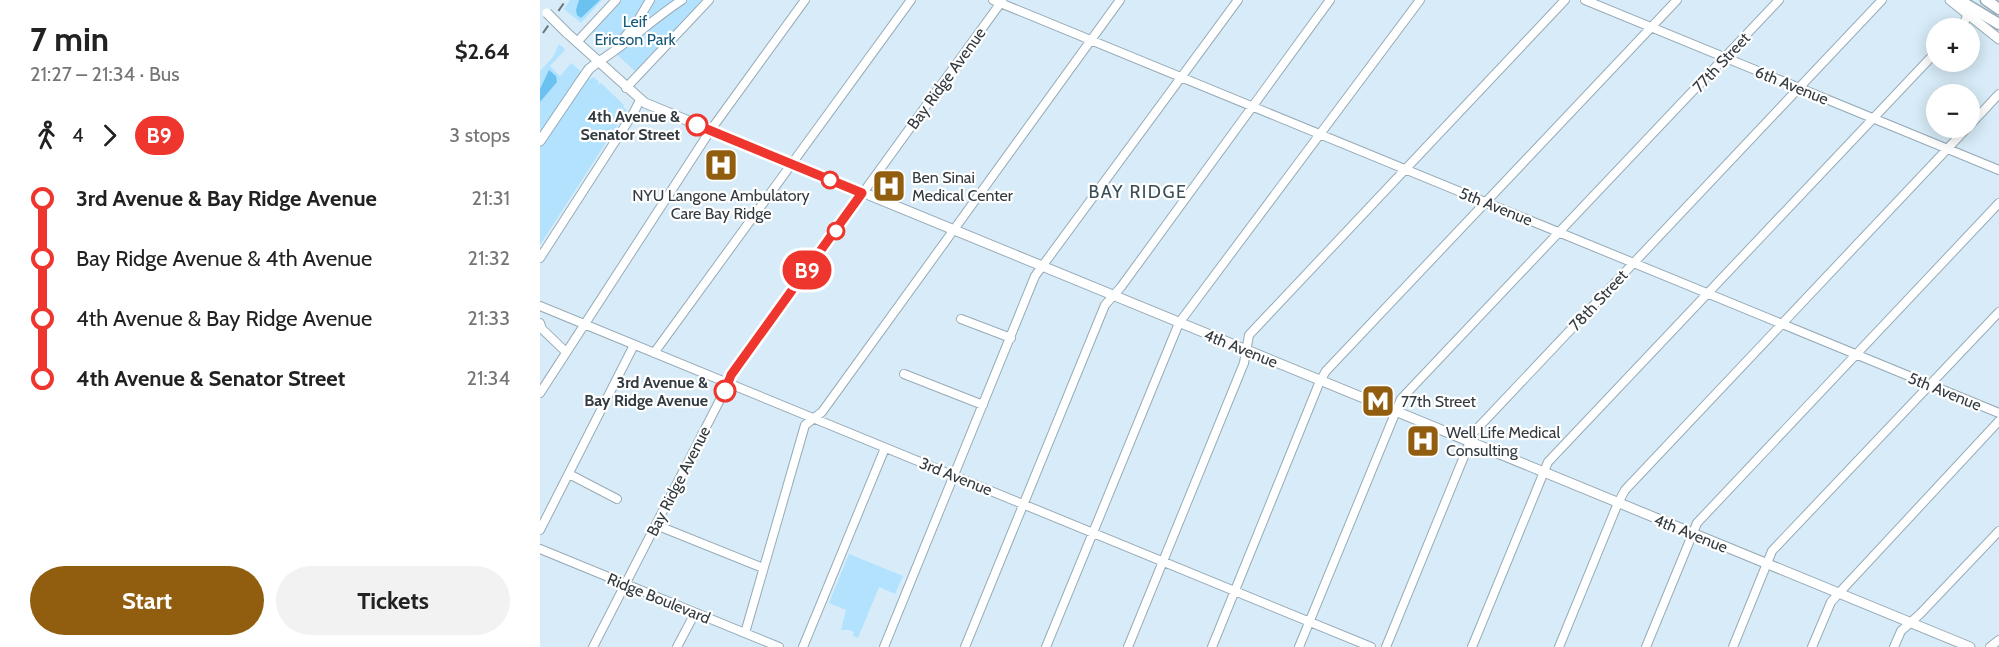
<!DOCTYPE html>
<html lang="en">
<head>
<meta charset="utf-8">
<style>
  :root { --surface:#fff; --page:#f2f2f2; --text:#222; --muted:#767676; --accent:#915e0f }
  body { margin:0; font-family:Cabin,sans-serif; background:var(--page); color:var(--text); height:100vh; display:flex; flex-direction:column; font-size:22px; white-space:nowrap }
  * { box-sizing:border-box; margin:0 }
  p { font-size:20px; color:var(--muted) }
  .icon { flex:none; width:33px; height:33px; fill:none; stroke:currentColor; stroke-width:2; stroke-linecap:round; stroke-linejoin:round }
  .map { position:relative; flex:1; overflow:hidden }
  .details { display:flex; flex-direction:column; background:var(--surface); width:540px }
  .details>* { flex:none }
  .badge { padding:0 12px; border-radius:20px; font-size:21px; line-height:39px }
  .tools { position:absolute; left:1386px; top:18px; display:grid; gap:12px }
  .tools a { display:grid; place-items:center; width:54px; height:54px; border-radius:50%; background:var(--surface); box-shadow:0 3px 15px #0003; font-size:30px }
  .map>.badge { position:absolute; translate:-50% -50%; box-shadow:0 0 0 3px #fff }
  .legs { display:flex; align-items:center; gap:9px; height:66px; padding:0 30px; font-size:20px }
  .legs p { margin-inline-start:auto }
  .head { display:flex; align-items:center; justify-content:space-between; height:102px; padding:0 30px }
  h1 { font-size:33px; font-weight:800; line-height:45px }
  .button { display:flex; gap:12px; margin-top:auto; padding:12px 30px }
  .button a { flex:1; height:69px; border-radius:36px; background:var(--accent); color:#fff; font-size:24px; font-weight:800; line-height:69px; text-align:center }
  .button a+a { background:var(--page); color:var(--text) }
  ul { padding:0 30px; list-style:none }
  li { display:flex; align-items:center; gap:21px; height:60px; font-size:22px }
  li i { display:grid; place-items:center; width:9px; height:100%; margin:0 8px; background:currentColor }
  li i::after { content:''; width:15px; height:15px; margin:-8px; border:4px solid; border-radius:50%; background:var(--surface) }
  li p { margin-inline-start:auto }
  li:first-child i { background:linear-gradient(#0000 50%,currentColor 0) }
  li:last-child i { background:linear-gradient(currentColor 50%,#0000 0) }
  main { display:flex; flex:1; min-height:0 }
  .map>svg:first-child { display:block }
  .green { fill:#b2e2fe }
  .forest { fill:#6bc2f0 }
  .lines { fill:none; stroke-linecap:round; stroke-linejoin:round }
  .minor-casing { stroke:#97abb7; stroke-width:10 }
  .major-casing { stroke:#97abb7; stroke-width:11 }
  .highway-casing { stroke:#97abb7; stroke-width:13 }
  .minor { stroke:#fff; stroke-width:8 }
  .major { stroke:#fff; stroke-width:9 }
  .highway { stroke:#fff; stroke-width:10 }
  .rail { stroke:#68747c; stroke-width:2; stroke-dasharray:9 4.5; stroke-linecap:butt }
  .major-bridge-casing { stroke:#97abb7; stroke-width:11; stroke-linecap:butt }
  .major-bridge { stroke:#fff; stroke-width:9 }
  .line-1-casing { stroke:#fff; stroke-width:14 }
  .line-1 { stroke:#ee352e; stroke-width:9 }
  .stop-1-dot { fill:#fff; stroke:#ee352e; stroke-width:3 }
  .labels { text-anchor:middle; stroke-width:4.5; stroke-linejoin:round; paint-order:stroke }
  .park-label { font-size:16px; fill:#165979; stroke:#fff }
  .street-label { font-size:16px; fill:#333b40; stroke:#fff }
  .stop-label { font-size:16px; font-weight:bold; fill:#333b40; stroke:#fff; text-anchor:end }
  .poi-label { font-size:16px; fill:#333b40; stroke:#fff; text-anchor:start }
  .neighbourhood-label { font-size:18px; letter-spacing:1.5px; fill:#3b4d57; stroke:#fff }
</style>
</head>
<body>
<main>
<section class="details">
<div class="head"><div><h1>7 min</h1><p>21:27 – 21:34 · Bus</p></div><b>$2.64</b></div>
<div class="legs"><svg class="icon" aria-label="walk" viewBox="0 0 24 24"><circle cx="13" cy="4" r="2"/><path d="M13 8l-2 6 4 7M11 14l-3 7M7 12l3-4h3l4 4"/></svg>4<svg class="icon" aria-label="forward" viewBox="0 0 24 24"><path d="M9 5l7 7-7 7"/></svg><b class="badge" style="background:#ee352e;color:#fff">B9</b><p>3 stops</p></div>
<ul>
<li><i style="color:#ee352e"></i><b>3rd Avenue &amp; Bay Ridge Avenue</b><p>21:31</p></li>
<li><i style="color:#ee352e"></i><span>Bay Ridge Avenue &amp; 4th Avenue</span><p>21:32</p></li>
<li><i style="color:#ee352e"></i><span>4th Avenue &amp; Bay Ridge Avenue</span><p>21:33</p></li>
<li><i style="color:#ee352e"></i><b>4th Avenue &amp; Senator Street</b><p>21:34</p></li>
</ul>
<div class="button"><a>Start</a><a>Tickets</a></div>
</section>
<div class="map">
<svg width="1459" height="647" viewBox="0 0 1459 647">
  <rect width="100%" height="100%" fill="#d7ecf8"/>
  <path class="green" d="M30,0H62L41,23L24,9Z
    M82,0H163L96,72L52,32Z
    M19,44L25,49L24,51L10,66L20,76L31,63L50,79L54,77L59,82L57,85L61,83L84,105L83,107L87,110L0,245V71L13,57Z
    M309,554L363,576L355,594L339,587L318,638L313,636L314,632L309,630H301L306,610L289,603Z"/>
  <path class="forest" d="M39,0H60L41,18L37,15L36,10Z
    M9,70L16,76L17,82L0,102V89Z"/>
  <g class="lines">
    <g class="minor-casing">
      <path id="minor" d="M453,0L1459,413
        M1045,0L1459,170
        M1419,28L1425,21L1428,13
        M37,42L76,0
        M78,45L97,22L110,0
        M58,62C88,43 113,19 142,0
        M86,88L169,0
        M1430,125L1459,94
        M0,258L94,112L100,100
        M0,306L831,647
        M421,319L471,338
        M0,323L2,329L26,352
        M114,353L371,0
        M364,374L443,405
        M0,393L170,131L265,0
        M29,474L77,499
        M116,525L223,568
        M0,530L94,345
        M0,549L239,647
        M205,633L265,425L282,412L580,0
        M53,647L184,392L191,375L462,1
        M137,647L155,613
        M263,647L345,448
        M344,647L495,276L698,0
        M425,647L565,305L581,287L790,0
        M506,647L639,323L880,0
        M588,647L704,363L709,335L1025,0
        M672,647L780,381L786,371L1137,0
        M759,647L861,399L1239,0
        M846,647L934,432L1342,0
        M932,647L1008,462L1396,52
        M1019,647L1078,503L1085,490L1427,128
        M1106,647L1157,523L1459,203
        M1193,647L1232,551L1459,312
        M1272,647L1291,602L1299,593L1459,421
        M1354,647L1361,631L1380,614L1459,531
        M1450,647L1459,640"/>
    </g>
    <g class="major-casing">
      <path id="major" d="M1410,0L1459,39
        M27,33L105,103L1430,647
        M0,141L42,79L49,69L58,62"/>
    </g>
    <g class="highway-casing">
      <path id="highway" d="M1419,0L1459,24
        M1446,0L1459,9"/>
    </g>
    <use href="#minor" class="minor"/>
    <use href="#major" class="major"/>
    <use href="#highway" class="highway"/>
    <path class="rail" d="M3,33L26,0"/>
    <g class="major-bridge-casing">
      <path id="major-bridge" d="M7,13L27,33"/>
    </g>
    <use href="#major-bridge" class="major-bridge"/>
  </g>
  <g class="lines">
    <g class="line-1-casing">
      <path id="line-1" d="M157,125L322,193L191,375L185,391"/>
    </g>
    <use href="#line-1" class="line-1"/>
  </g>
  <defs>
    <g id="hospital-square" transform="scale(1.725)"><rect x="-9" y="-9" width="18" height="18" rx="4" fill="#915e0f" stroke="#fff"/><path d="M-5-5h3v3.5h4V-5h3V5h-3V1.5h-4V5h-3Z" fill="#fff"/></g>
    <g id="metro-square" transform="scale(1.725)"><rect x="-9" y="-9" width="18" height="18" rx="4" fill="#915e0f" stroke="#fff"/><path d="M-5.5 5V-5H-3L0 0L3-5H5.5V5H3V-.5L0 4L-3-.5V5Z" fill="#fff"/></g>
  </defs>
  <g fill-rule="evenodd">
    <use href="#hospital-square" x="181" y="165"/>
    <use href="#hospital-square" x="349" y="186"/>
    <use href="#metro-square" x="838" y="401"/>
    <use href="#hospital-square" x="883" y="441"/>
  </g>
  <g class="stop-1-dot">
    <circle cx="157" cy="125" r="10"/>
    <circle cx="290" cy="180" r="8"/>
    <circle cx="296" cy="231" r="8"/>
    <circle cx="185" cy="391" r="10"/>
  </g>
  <g class="labels">
    <g class="park-label">
      <text x="95" y="27">Leif<tspan x="95" dy="18">Ericson Park</tspan></text>
    </g>
    <g class="street-label">
      <text transform="translate(1181 62) rotate(-47)" y="6">77th Street</text>
      <text transform="translate(406 78) rotate(-54)" y="6">Bay Ridge Avenue</text>
      <text transform="translate(1252 85) rotate(22)" y="6">6th Avenue</text>
      <text transform="translate(956 206) rotate(22)" y="6">5th Avenue</text>
      <text transform="translate(1058 300) rotate(-47)" y="6">78th Street</text>
      <text transform="translate(701 348) rotate(22)" y="6">4th Avenue</text>
      <text transform="translate(1405 391) rotate(22)" y="6">5th Avenue</text>
      <text transform="translate(416 476) rotate(22)" y="6">3rd Avenue</text>
      <text transform="translate(138 481) rotate(-63)" y="6">Bay Ridge Avenue</text>
      <text transform="translate(1151 533) rotate(22)" y="6">4th Avenue</text>
      <text transform="translate(119 598) rotate(22)" y="6">Ridge Boulevard</text>
    </g>
    <g class="stop-label">
      <text x="140" y="122">4th Avenue &amp;<tspan x="140" dy="18">Senator Street</tspan></text>
      <text x="168" y="388">3rd Avenue &amp;<tspan x="168" dy="18">Bay Ridge Avenue</tspan></text>
    </g>
    <g class="poi-label">
      <text x="372" y="183">Ben Sinai<tspan x="372" dy="18">Medical Center</tspan></text>
      <text x="181" y="201" text-anchor="middle">NYU Langone Ambulatory<tspan x="181" dy="18">Care Bay Ridge</tspan></text>
      <text x="861" y="407">77th Street</text>
      <text x="906" y="438">Well Life Medical<tspan x="906" dy="18">Consulting</tspan></text>
    </g>
    <g class="neighbourhood-label">
      <text x="598" y="198">BAY RIDGE</text>
    </g>
  </g>
</svg>
<div class="tools">
<a>+</a>
<a>−</a>
</div>
<b class="badge" style="left:267px;top:270px;background:#ee352e;color:#fff">B9</b>
</div>
</main>
</body>
</html>
